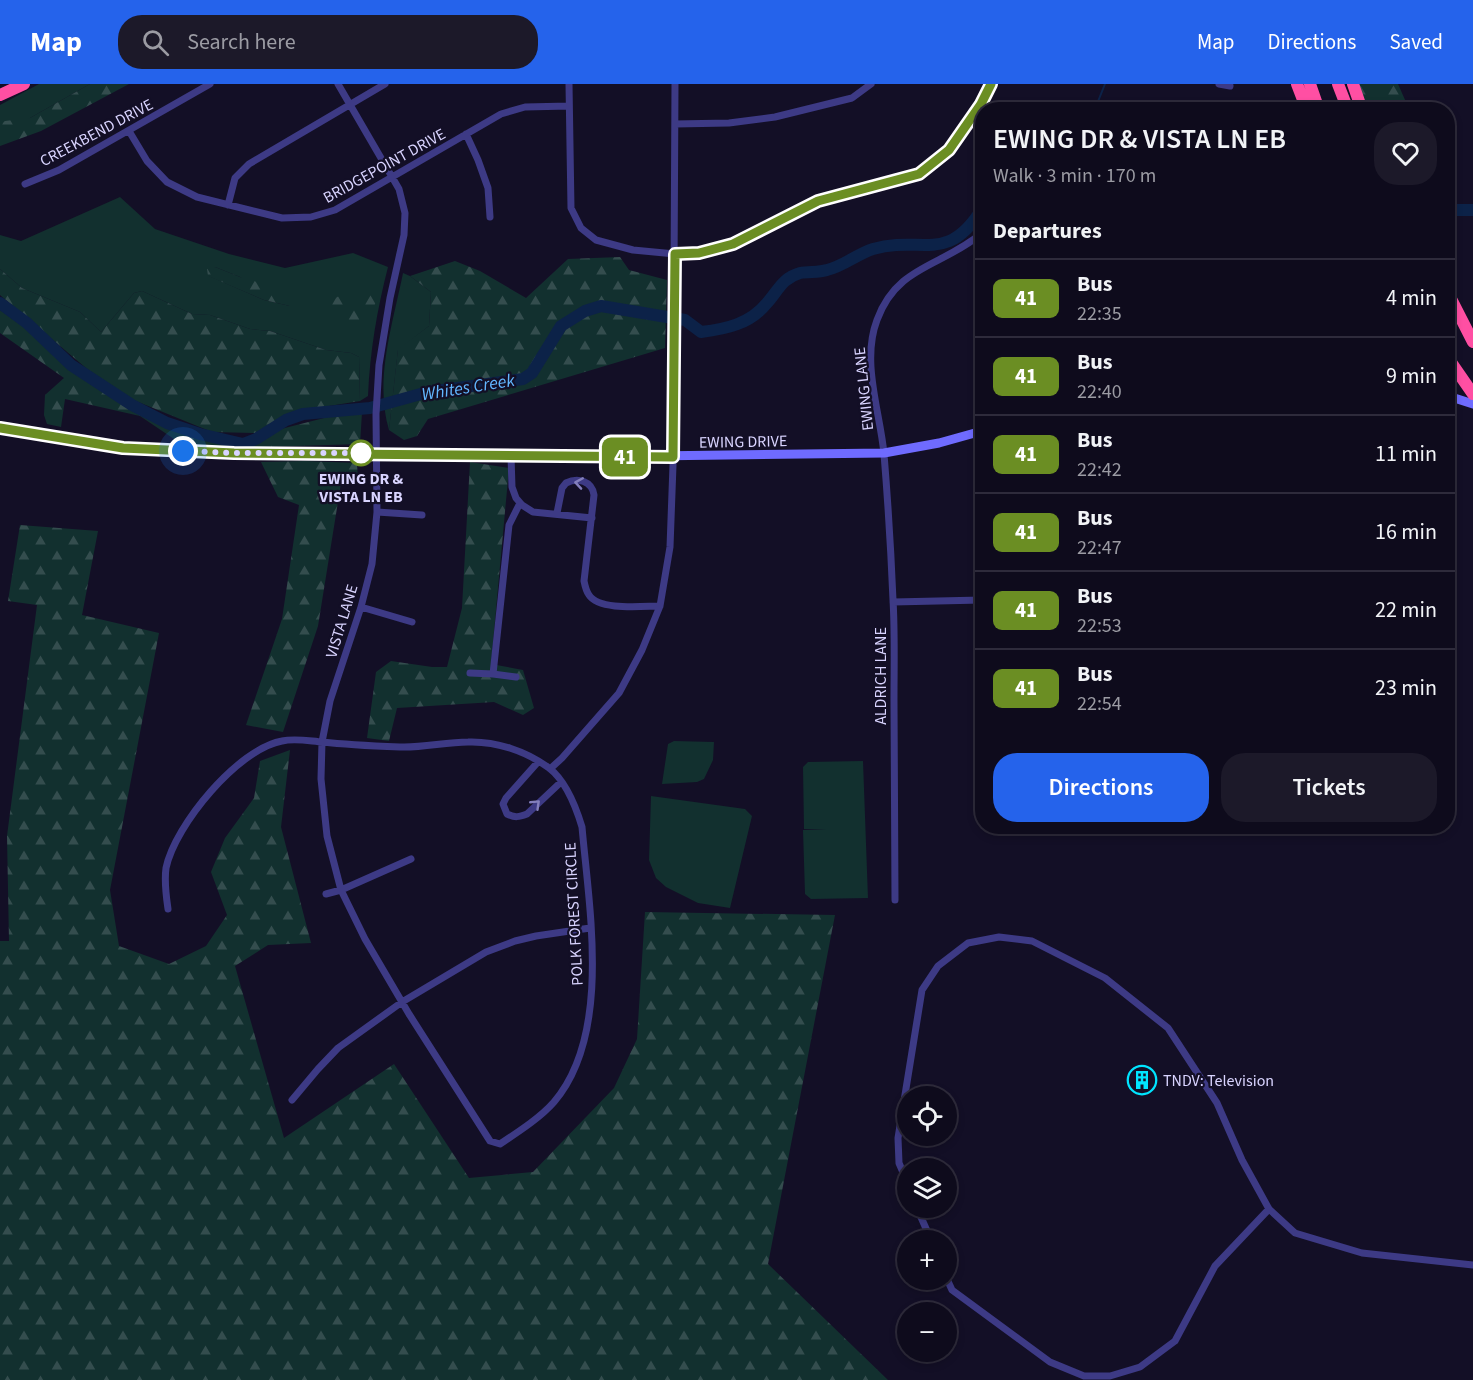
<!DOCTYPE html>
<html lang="en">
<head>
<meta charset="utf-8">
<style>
  :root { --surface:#0e0b1c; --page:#1c1929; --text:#f1f3f6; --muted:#9b9ba3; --line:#2e2b3b; --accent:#2563eb }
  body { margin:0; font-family:"Source Sans 3",sans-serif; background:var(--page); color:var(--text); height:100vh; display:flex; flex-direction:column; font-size:22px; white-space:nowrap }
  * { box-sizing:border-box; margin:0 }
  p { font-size:20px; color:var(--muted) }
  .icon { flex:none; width:33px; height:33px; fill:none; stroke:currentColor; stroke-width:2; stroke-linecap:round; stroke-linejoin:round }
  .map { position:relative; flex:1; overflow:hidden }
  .sheet { position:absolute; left:975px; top:18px; width:480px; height:732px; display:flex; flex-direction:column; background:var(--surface); border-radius:24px; box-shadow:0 3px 9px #0003,0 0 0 2px var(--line) }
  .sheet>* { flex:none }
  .badge { padding:0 12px; border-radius:9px; font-size:21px; line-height:39px }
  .fabs { position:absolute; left:897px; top:1002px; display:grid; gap:12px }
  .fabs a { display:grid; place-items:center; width:60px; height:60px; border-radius:50%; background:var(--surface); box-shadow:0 3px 9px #0003,0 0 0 2px var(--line); font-size:30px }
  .you { position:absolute; width:30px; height:30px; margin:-15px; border:4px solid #fff; border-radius:50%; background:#1a73e8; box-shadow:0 0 0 9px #1a73e833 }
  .map>.badge { position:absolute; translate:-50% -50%; box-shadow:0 0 0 3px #fff }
  h2 { padding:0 18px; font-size:22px; line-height:54px }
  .round { display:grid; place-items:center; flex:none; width:63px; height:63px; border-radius:24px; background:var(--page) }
  .headline { display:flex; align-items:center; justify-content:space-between; height:102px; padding:0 18px }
  h1 { font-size:28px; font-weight:600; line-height:45px }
  .primary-button { display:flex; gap:12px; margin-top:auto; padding:12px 18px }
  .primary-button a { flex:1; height:69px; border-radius:24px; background:var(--accent); color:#fff; font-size:24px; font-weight:600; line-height:69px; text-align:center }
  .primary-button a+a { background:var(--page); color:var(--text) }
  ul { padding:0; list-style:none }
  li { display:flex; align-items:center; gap:18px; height:78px; padding:0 18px; border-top:2px solid var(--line) }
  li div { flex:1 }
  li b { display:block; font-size:22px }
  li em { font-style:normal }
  li .badge { min-width:66px; font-weight:700; text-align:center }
  header { display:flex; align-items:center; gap:36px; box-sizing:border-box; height:84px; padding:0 30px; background:var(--accent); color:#fff }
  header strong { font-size:28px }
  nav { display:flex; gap:33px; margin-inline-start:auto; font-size:21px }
  .search { width:420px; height:54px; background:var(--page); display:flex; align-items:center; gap:15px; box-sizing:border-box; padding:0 21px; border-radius:24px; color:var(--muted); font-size:22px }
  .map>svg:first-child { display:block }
  .grass { fill:#12302f; fill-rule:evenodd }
  .forest { fill:url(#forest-firs) }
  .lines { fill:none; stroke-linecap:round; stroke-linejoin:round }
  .stream { stroke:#0c2248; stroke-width:2 }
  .river { stroke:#0c2248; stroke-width:12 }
  .street { stroke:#3d3a85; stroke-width:7 }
  .secondary { stroke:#6f6bff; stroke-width:9 }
  .highway { stroke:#ff4fa3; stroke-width:12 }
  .oneway { stroke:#837fbc }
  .line-casing { stroke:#fff; stroke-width:14 }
  .line { stroke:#6b8e23; stroke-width:9 }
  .walk { stroke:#d9d4ff; stroke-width:6; stroke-dasharray:0 10.8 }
  .stop-dot { fill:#fff; stroke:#6b8e23; stroke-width:3 }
  .labels { text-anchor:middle; stroke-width:4.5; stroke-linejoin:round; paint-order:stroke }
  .street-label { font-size:16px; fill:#d9d4ff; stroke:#130f26 }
  .stop-label { font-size:16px; font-weight:bold; fill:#d9d4ff; stroke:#130f26 }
  .poi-label { font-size:16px; fill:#d9d4ff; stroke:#130f26; text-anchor:start }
  .water-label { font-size:18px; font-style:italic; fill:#62b6ff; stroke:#130f26 }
</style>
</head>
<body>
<header>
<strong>Map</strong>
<div class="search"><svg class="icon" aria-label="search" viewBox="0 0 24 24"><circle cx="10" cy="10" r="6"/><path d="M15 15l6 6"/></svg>Search here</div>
<nav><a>Map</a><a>Directions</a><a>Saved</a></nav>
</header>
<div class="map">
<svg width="1473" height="1296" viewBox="0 0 1473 1296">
  <defs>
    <pattern id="forest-firs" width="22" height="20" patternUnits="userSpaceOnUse" patternTransform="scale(1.5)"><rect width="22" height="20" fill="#12302f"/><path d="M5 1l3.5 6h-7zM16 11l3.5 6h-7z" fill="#344d4e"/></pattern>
  </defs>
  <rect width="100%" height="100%" fill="#130f26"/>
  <path class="grass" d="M39,0H90L0,51V21Z
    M120,113L155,145L229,170L285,184L353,169L388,183C377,226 370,267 368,312L360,317L359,273L351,269L326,266L270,247L250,245L210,231L192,230L142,207L134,209L101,248L80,228L22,204L0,185V151L21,157ZM215,183L240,193L290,222L264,216L209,192Z
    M403,189L410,192L431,208L429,242L398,266L389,346C374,296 393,239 403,189Z
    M674,657L714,658L713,676L704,695L697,698L662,700L668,660Z
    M863,677L868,814L811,815L805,810L803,746L826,745H804L803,683L808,678Z
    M651,712L745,725L752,732L730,824L698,819L666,803L656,794L649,776Z"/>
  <path class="forest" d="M90,0H129L41,47L0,62V40L5,37L30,34Z
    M1357,0H1398L1409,25H1367Z
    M620,173L629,186L667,196L665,264L428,335L417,352L404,356L389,346L398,265L429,242L431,208L410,192L455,177L480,187L526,214L568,175Z
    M215,183L240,193L275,203L289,215L290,222L264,216L208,192L207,185Z
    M0,185L22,204L80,228L101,248L134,209L142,207L192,230L210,231L250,245L270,247L326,266L351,269L359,273L360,317L291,328L255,349L212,348L131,315L86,284L0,211Z
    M348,209L370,210L378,214L368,235L354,238L332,232L329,219L337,213Z
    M0,226L24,243L76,290L133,326L184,350L228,361H250L281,345L328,333L362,328L360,360L230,364L180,359L140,332L65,315L61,343L47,340L44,331L45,311L64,294L0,249Z
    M305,377L357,379L358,397L341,399L318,542L283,648L246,641L282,535L299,421L278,413L261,378Z
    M470,378L509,384L491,580L523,586L534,624L523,631L494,618L397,624L389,657L367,654L376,588L391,577L432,583H447L462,524Z
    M20,441L98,447L82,531L159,549L110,806L119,862L169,880L206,862L227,831L211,788L225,754L254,714L260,677L290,666L281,743L311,859L268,861L235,882L284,1054L394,980L469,1094L533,1088L614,1004L637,955L645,828L835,831L768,1180L888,1296H0V857H9L7,752L37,521L8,517Z"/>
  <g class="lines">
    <path class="stream" d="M1093,26L1097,20L1105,0"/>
    <path class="river" d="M1448,126H1473
      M0,219L27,239L71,281L132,321L167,339L200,350L243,360L256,355L286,336L303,330L370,324L428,308L523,295L532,289L561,242L585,227L601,222L685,236L701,248C726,245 750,240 767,219C778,207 782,194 800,189C809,187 818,189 827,186C844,182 857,170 873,165C922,151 947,181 982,125"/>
    <path class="street" d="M569,0L571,124L581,144L596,156L633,166L675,170L699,169L733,160L818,117L919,90L949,66L981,20L991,0
      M1219,0L1230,2
      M675,40L729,39L775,33L852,14L871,0
      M129,47L147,77L167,98L197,113L282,134L311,133L335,126L501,30L525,23L569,22
      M466,50L478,76L488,104L490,133
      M25,100L59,86L210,0
      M228,121L235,94L249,80L385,0
      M511,372L512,403L516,414L522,421L533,428L592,434
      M377,428L422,431
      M557,429L562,404L566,399C578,393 592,397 594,411L584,497C585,502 586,507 589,511C599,527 643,522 660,522
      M893,518L982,516
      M361,523L412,538
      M470,589L493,590L509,441L520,419
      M493,590L516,593
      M538,678L506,714L503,720L507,730C515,734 519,733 527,730L561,698
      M550,685L562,674L619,609L642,566L660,522L670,463L673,381L675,0
      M326,810L341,806L411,775
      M895,816C895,749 894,682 894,616C894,582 895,549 893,516C891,467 888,419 884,370C880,327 861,278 877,236C897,181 942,183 982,149
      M168,825C166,811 164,798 166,784C175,741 238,665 282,657C295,654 309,657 323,658C348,661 374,662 400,663C423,664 445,658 468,658C496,657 526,667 549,684C566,697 576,723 582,743C589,824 612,950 554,1018C540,1034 518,1048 500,1060L490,1057L409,930L365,855L341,806L327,752L321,695L322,658L330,617L361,523L372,480L377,428L376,330L379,281L390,214L404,151L405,129L399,105L338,0
      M292,1016L318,985L338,964L402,918L486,868L515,857L536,852L590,844
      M908,1100L899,1079L898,1054L922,906L938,882L968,859L999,853L1032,857L1105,894L1168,944L1217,1019L1242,1076L1269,1125L1215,1182L1175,1257L1140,1283L1110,1292H1084L1050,1278L952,1206L946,1193
      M917,1124L931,1156
      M1269,1125L1295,1149L1362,1169L1473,1181"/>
    <path class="secondary" d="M1448,312L1473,320
      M0,344L123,364L234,369L577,373L884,369L939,359L982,347"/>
    <path class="highway" d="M1297,0L1307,26
      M1310,0L1319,26
      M1338,0L1348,26
      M1353,0L1362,26
      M0,11L24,0
      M1448,209L1473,258
      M1448,274L1473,310"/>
  </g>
  <defs><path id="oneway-chevron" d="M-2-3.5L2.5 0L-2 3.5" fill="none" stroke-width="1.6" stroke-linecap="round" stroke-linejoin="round" transform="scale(1.5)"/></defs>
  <g class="oneway">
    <use href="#oneway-chevron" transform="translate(579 399) rotate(-171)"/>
    <use href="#oneway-chevron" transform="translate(536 720) rotate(-44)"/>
  </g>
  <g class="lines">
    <g class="line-casing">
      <path id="line" d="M0,344L123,364L234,369L673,373L675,170L699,169L733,160L818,117L919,90L949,66L981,20L991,0"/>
    </g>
    <use href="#line" class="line"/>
    <path class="walk" d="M183,367L234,369H361"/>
  </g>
  <defs>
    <g id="building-ring" transform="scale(1.5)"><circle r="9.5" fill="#130f26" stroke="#00e5ff" stroke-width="1.5"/><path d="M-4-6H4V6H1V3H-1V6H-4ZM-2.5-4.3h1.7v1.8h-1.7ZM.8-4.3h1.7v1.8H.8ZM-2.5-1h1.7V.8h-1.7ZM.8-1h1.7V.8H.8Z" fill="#00e5ff"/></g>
  </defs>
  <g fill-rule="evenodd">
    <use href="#building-ring" x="1142" y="996"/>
  </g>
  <circle class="stop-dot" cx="361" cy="369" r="12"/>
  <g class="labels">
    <g class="street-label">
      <text transform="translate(96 48) rotate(-28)" y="6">CREEKBEND DRIVE</text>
      <text transform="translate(384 81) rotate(-29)" y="6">BRIDGEPOINT DRIVE</text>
      <text transform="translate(863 305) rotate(-96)" y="6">EWING LANE</text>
      <text transform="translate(743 357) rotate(-1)" y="6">EWING DRIVE</text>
      <text transform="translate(341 537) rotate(-73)" y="6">VISTA LANE</text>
      <text transform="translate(880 592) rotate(-90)" y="6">ALDRICH LANE</text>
      <text transform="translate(573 830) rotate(-93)" y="6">POLK FOREST CIRCLE</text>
    </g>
    <g class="stop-label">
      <text x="361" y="400">EWING DR &amp;<tspan x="361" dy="18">VISTA LN EB</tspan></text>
    </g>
    <g class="poi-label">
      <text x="1163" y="1002">TNDV: Television</text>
    </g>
    <g class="water-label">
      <text transform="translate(468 303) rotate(-9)" y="6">Whites Creek</text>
    </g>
  </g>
</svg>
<div class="fabs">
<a><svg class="icon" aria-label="locate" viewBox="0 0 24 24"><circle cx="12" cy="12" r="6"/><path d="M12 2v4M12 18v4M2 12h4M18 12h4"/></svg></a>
<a><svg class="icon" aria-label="layers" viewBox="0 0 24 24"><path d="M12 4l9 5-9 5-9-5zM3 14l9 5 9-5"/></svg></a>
<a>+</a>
<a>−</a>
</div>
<div class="you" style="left:183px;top:367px"></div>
<b class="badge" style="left:625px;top:373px;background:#6b8e23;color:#fff">41</b>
<section class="sheet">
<div class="headline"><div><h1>EWING DR &amp; VISTA LN EB</h1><p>Walk · 3 min · 170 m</p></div><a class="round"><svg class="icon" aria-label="heart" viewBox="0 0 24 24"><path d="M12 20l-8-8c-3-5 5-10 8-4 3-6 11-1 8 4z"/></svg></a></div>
<h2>Departures</h2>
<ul>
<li><span class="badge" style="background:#6b8e23;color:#fff">41</span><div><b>Bus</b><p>22:35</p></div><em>4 min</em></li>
<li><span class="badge" style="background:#6b8e23;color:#fff">41</span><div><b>Bus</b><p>22:40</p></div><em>9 min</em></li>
<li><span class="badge" style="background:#6b8e23;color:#fff">41</span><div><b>Bus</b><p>22:42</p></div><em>11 min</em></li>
<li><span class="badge" style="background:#6b8e23;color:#fff">41</span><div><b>Bus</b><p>22:47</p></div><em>16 min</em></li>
<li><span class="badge" style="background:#6b8e23;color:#fff">41</span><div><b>Bus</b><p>22:53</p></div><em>22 min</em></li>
<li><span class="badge" style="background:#6b8e23;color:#fff">41</span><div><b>Bus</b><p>22:54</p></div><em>23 min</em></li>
</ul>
<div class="primary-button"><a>Directions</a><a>Tickets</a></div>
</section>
</div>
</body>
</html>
